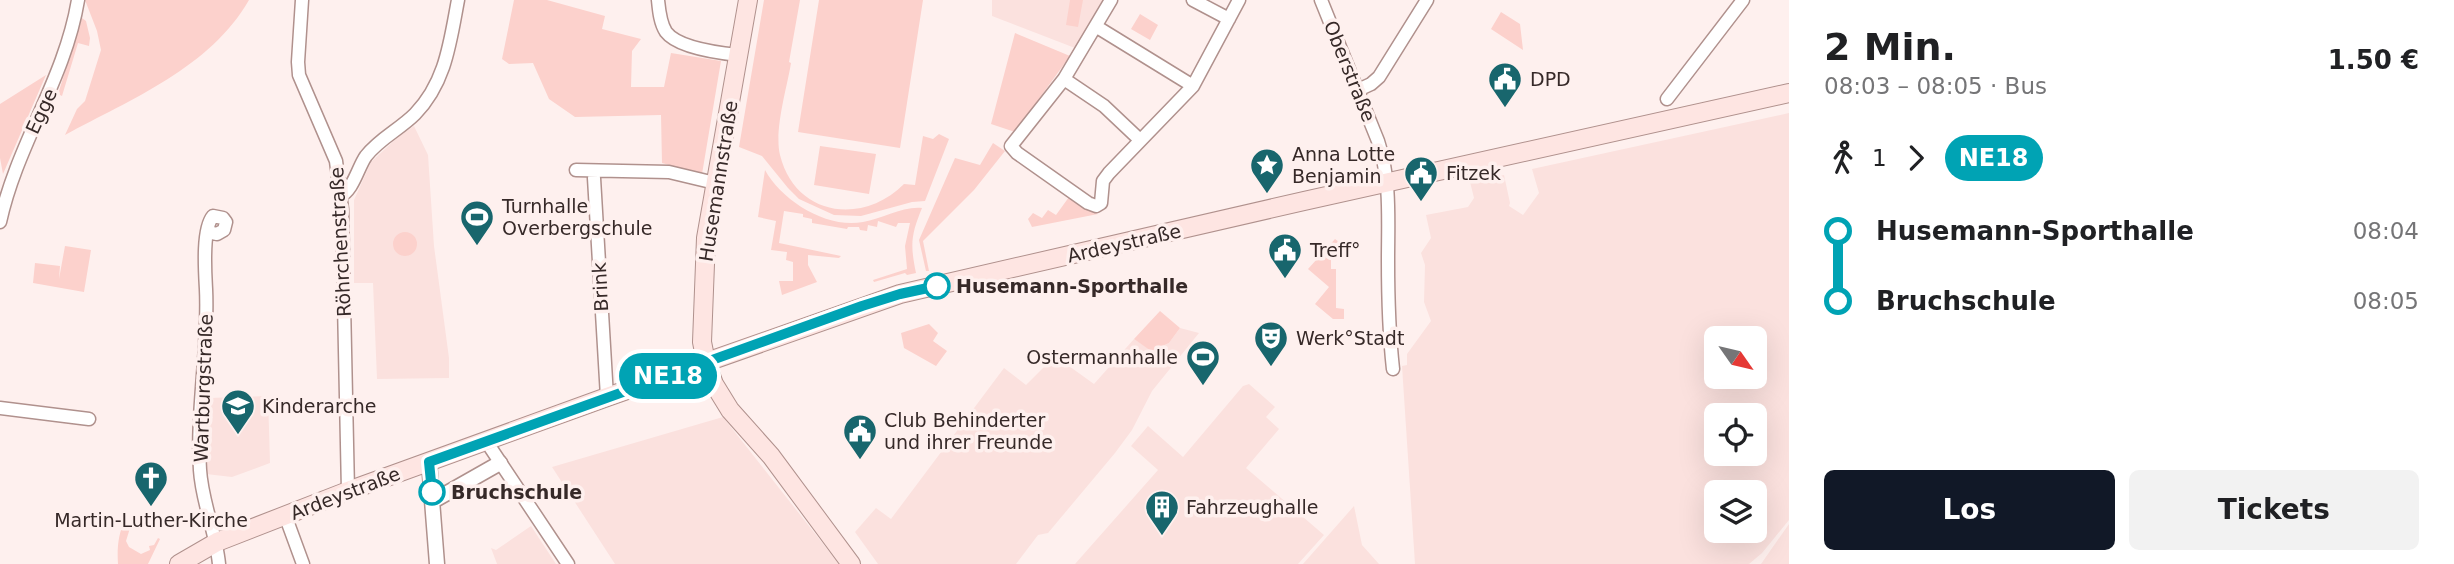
<!DOCTYPE html>
<html lang="de">
<head>
<meta charset="utf-8">
<style>
  :root { --surface:#fff; --page:#f2f2f2; --text:#202124; --muted:#757577; --accent:#111827 }
  body { margin:0; font-family:"DejaVu Sans",sans-serif; background:var(--page); color:var(--text); height:100vh; display:flex; flex-direction:column; font-size:26px; white-space:nowrap }
  * { box-sizing:border-box; margin:0 }
  p { font-size:23px; color:var(--muted) }
  .icon { flex:none; width:38px; height:38px; fill:none; stroke:currentColor; stroke-width:2; stroke-linecap:round; stroke-linejoin:round }
  .map { position:relative; flex:1; overflow:hidden }
  .panel { display:flex; flex-direction:column; background:var(--surface); width:665px }
  .panel>* { flex:none }
  .badge { padding:0 14px; border-radius:23px; font-size:24px; line-height:46px }
  .needle { width:46px; rotate:124deg }
  .buttons { position:absolute; left:1704px; top:326px; display:grid; gap:14px }
  .buttons a { display:grid; place-items:center; width:63px; height:63px; border-radius:10px; background:var(--surface); box-shadow:0 7px 28px #0002; font-size:35px }
  .map>.badge { position:absolute; translate:-50% -50%; box-shadow:0 0 0 4px #fff }
  .legs { display:flex; align-items:center; gap:10px; height:77px; padding:0 35px; font-size:23px }
  .legs p { margin-inline-start:auto }
  .headline { display:flex; align-items:center; justify-content:space-between; height:119px; padding:0 35px }
  h1 { font-size:38px; font-weight:700; line-height:52px }
  .primary-button { display:flex; gap:14px; margin-top:auto; padding:14px 35px }
  .primary-button a { flex:1; height:80px; border-radius:10px; background:var(--accent); color:#fff; font-size:28px; font-weight:700; line-height:80px; text-align:center }
  .primary-button a+a { background:var(--page); color:var(--text) }
  ul { padding:0 35px; list-style:none }
  li { display:flex; align-items:center; gap:24px; height:70px; font-size:26px }
  li i { display:grid; place-items:center; width:10px; height:100%; margin:0 9px; background:currentColor }
  li i::after { content:''; width:18px; height:18px; margin:-9px; border:5px solid; border-radius:50%; background:var(--surface) }
  li p { margin-inline-start:auto }
  li:first-child i { background:linear-gradient(#0000 50%,currentColor 0) }
  li:last-child i { background:linear-gradient(currentColor 50%,#0000 0) }
  main { display:flex; flex:1; min-height:0 }
  .map>svg:first-child { display:block }
  .built { fill:#fbe1de; fill-rule:evenodd }
  .green { fill:#fcd1cc }
  .lines { fill:none; stroke-linecap:round; stroke-linejoin:round }
  .minor-casing { stroke:#b0918d; stroke-width:15 }
  .tertiary-casing { stroke:#b0918d; stroke-width:17 }
  .secondary-casing { stroke:#b0918d; stroke-width:20 }
  .minor { stroke:#fff; stroke-width:12 }
  .tertiary { stroke:#fff; stroke-width:14 }
  .secondary { stroke:#fee5e2; stroke-width:18 }
  .line-1-casing { stroke:#fff; stroke-width:16 }
  .line-1 { stroke:#00a3b4; stroke-width:10 }
  .stop-1-dot { fill:#fff; stroke:#00a3b4; stroke-width:3.5 }
  .labels { text-anchor:middle; stroke-width:7; stroke-linejoin:round; paint-order:stroke }
  .street-label { font-size:19px; fill:#362928; stroke:#fef0ee }
  .poi-label { font-size:19px; fill:#362928; stroke:#fef0ee; text-anchor:start }
  .stop-label { font-size:19px; font-weight:bold; fill:#362928; stroke:#fef0ee; text-anchor:start }
</style>
</head>
<body>
<main>
<div class="map">
<svg width="1789" height="564" viewBox="0 0 1789 564">
  <rect width="100%" height="100%" fill="#fef0ee"/>
  <path class="built" d="M992,0H1103L1075,48L992,16Z
    M1789,113V520L1762,553L1749,564H1415L1402,366L1407,365V354L1431,321L1424,302L1425,265L1421,253L1431,238L1426,215L1468,207L1474,198L1470,182L1504,175L1510,203L1509,206L1523,215L1539,193L1532,169ZM1717,338H1755V376H1717ZM1717,415H1755V453H1717ZM1717,492H1755V530H1717Z
    M414,126L428,155L434,246L449,358V378L377,379L373,283H354V200L371,162L398,137Z
    M1180,328L1199,333L1152,391L1132,430L1115,453L1048,533L1038,535L1016,564H878L855,532L876,508L891,519L1004,368L1026,385L1055,356L1094,384L1134,339L1152,351L1169,343Z
    M1249,384L1275,407L1266,417L1279,429L1246,468L1324,535L1298,564H1075L1158,470L1131,446L1148,426L1183,457L1243,386Z
    M268,396L270,463L232,477L206,474L205,429L209,398Z
    M723,417L839,564H615L552,467Z
    M1354,506L1362,545L1379,564H1303Z
    M1789,524V564H1761Z
    M531,526L556,564H497L491,548L496,550Z"/>
  <path class="green" d="M85,0H249C210,68 131,99 65,135L77,109L85,101L101,50L97,31Z
    M514,0H547L605,16L602,29L641,39L632,51L631,87H664L671,53L721,61L702,174L662,163L661,115L575,117L549,99L533,63L509,64L502,59Z
    M764,0H800L789,62L791,63C787,88 774,130 780,155C795,216 862,226 904,184L915,185L923,136L933,139L939,134L949,139L925,201L912,202L861,216L834,215L799,199L788,188L762,156L739,147Z
    M819,0H923L900,148L798,132Z
    M1070,0H1083L1078,27L1066,25Z
    M1501,12L1520,24L1523,50L1491,29Z
    M1140,14L1158,25L1150,40L1131,29Z
    M82,18L86,21L90,38L89,46L78,43L62,96L58,94Z
    M1015,33L1070,56L1015,132L991,124Z
    M46,75L3,174L0,158V104Z
    M993,143L1005,151L974,190L923,241L929,271H926L919,240L955,158L980,165Z
    M820,146L876,154L869,194L814,185Z
    M765,170C782,201 827,229 863,222C882,219 903,206 922,208C911,235 910,244 916,273L907,275L905,273L874,282L873,280L907,269L905,246L910,223H898L896,227L878,221L877,227L868,225L867,231L860,230L859,227H848L847,229L812,223V219L803,217V214L784,211L779,243L841,256L839,258L808,255V265L817,282L782,295L779,281H793V262L786,260L787,252L771,250L776,221L758,217Z
    M1069,197L1098,214L1032,227L1028,219L1033,213L1042,218L1048,210L1056,215Z
    M393 244a12 12 0 1 1 24 0a12 12 0 1 1-24 0Z
    M1335,239L1339,242V255L1329,257H1331V269H1336V308L1344,309V319H1333L1315,304L1329,287L1308,269Z
    M65,246L91,250L84,292L33,283L35,263L60,266L59,279Z
    M1160,311L1180,328L1169,343L1151,351L1134,339Z
    M929,324L938,333L933,341L947,351L936,366L904,348L901,333Z
    M125,520L127,527L130,528L126,541L129,547L141,554L150,550L149,546L154,545L158,538L160,539L148,564H118C117,549 118,534 125,520Z"/>
  <g class="lines">
    <g class="minor-casing">
      <path id="minor" d="M302,0L298,62L299,75L336,161L342,209L348,491
        M658,0C659,10 660,23 666,32C678,48 719,53 738,55
        M1111,0L1064,79L1011,146L1017,153L1088,203L1096,206L1101,203L1103,181L1109,173L1193,86L1239,0
        M1193,0L1229,19
        M1321,0L1378,141C1391,180 1388,220 1388,260C1388,297 1389,333 1393,369
        M1097,27L1193,86
        M1064,79L1104,106L1140,140
        M1358,90L1371,84L1379,77L1427,0
        M1667,99L1743,0
        M576,170L669,172L715,183
        M594,178L607,397
        M340,196C353,191 358,167 366,156C380,138 399,130 415,114C446,82 450,42 458,0
        M0,222C17,144 65,79 78,0
        M207,232L217,234L224,230L226,222L223,218L213,216C202,229 205,271 206,289C209,349 196,410 200,470C202,503 216,532 219,564
        M0,408L89,419
        M486,441L568,564
        M285,515L303,564"/>
    </g>
    <g class="tertiary-casing">
      <path id="tertiary" d="M429,462L437,564
        M433,501L500,463"/>
    </g>
    <g class="secondary-casing">
      <path id="secondary" d="M748,0L706,238L702,342L706,362L714,384L730,410L771,456L851,564
        M179,564L217,542L348,491L607,397L900,294L1304,201L1789,93"/>
    </g>
    <use href="#minor" class="minor"/>
    <use href="#tertiary" class="tertiary"/>
    <use href="#secondary" class="secondary"/>
  </g>
  <g class="lines">
    <g class="line-1-casing">
      <path id="line-1" d="M432,492L429,462L862,306L900,294L937,286"/>
    </g>
    <use href="#line-1" class="line-1"/>
  </g>
  <defs>
    <g id="civic-pin" transform="scale(1.75)"><path d="M0 17L-7.5 6A9.5 9.5 0 1 1 7.5 6Z" fill="#18666d" stroke="#fef0ee"/><path d="M-.6-6.5H3V-4.5H.6V-3L4-1V1h2V6H-6V1h2V-1L-.6-3ZM-1.2 2.5V6h2.4V2.5Z" fill="#fff"/></g>
    <g id="sight-pin" transform="scale(1.75)"><path d="M0 17L-7.5 6A9.5 9.5 0 1 1 7.5 6Z" fill="#18666d" stroke="#fef0ee"/><path d="M0-6L1.8-2.2L6-1.7L2.9 1.2L3.7 5.4L0 3.3L-3.7 5.4L-2.9 1.2L-6-1.7L-1.8-2.2Z" fill="#fff"/></g>
    <g id="stadium-pin" transform="scale(1.75)"><path d="M0 17L-7.5 6A9.5 9.5 0 1 1 7.5 6Z" fill="#18666d" stroke="#fef0ee"/><path d="M0-5a6.5 5 0 1 0 0 10a6.5 5 0 1 0 0-10ZM-3.5-1.8h7v3.6h-7Z" fill="#fff"/></g>
    <g id="theatre-pin" transform="scale(1.75)"><path d="M0 17L-7.5 6A9.5 9.5 0 1 1 7.5 6Z" fill="#18666d" stroke="#fef0ee"/><path d="M-5-5.5Q0-4 5-5.5V0Q5 5 0 6Q-5 5-5 0ZM-3.3-2.5H-1v1.5H-3.3ZM1-2.5H3.3v1.5H1ZM-2.8 1Q0 5.5 2.8 1Z" fill="#fff"/></g>
    <g id="school-pin" transform="scale(1.75)"><path d="M0 17L-7.5 6A9.5 9.5 0 1 1 7.5 6Z" fill="#18666d" stroke="#fef0ee"/><path d="M0-5L7-2L0 1L-7-2ZM-4 1L0 2.5L4 1V4Q0 6-4 4Z" fill="#fff"/></g>
    <g id="church-pin" transform="scale(1.75)"><path d="M0 17L-7.5 6A9.5 9.5 0 1 1 7.5 6Z" fill="#18666d" stroke="#fef0ee"/><path d="M-1.2-6h2.4v3.5h3.3v2.4h-3.3V6h-2.4V-.1h-3.3v-2.4h3.3Z" fill="#fff"/></g>
    <g id="building-pin" transform="scale(1.75)"><path d="M0 17L-7.5 6A9.5 9.5 0 1 1 7.5 6Z" fill="#18666d" stroke="#fef0ee"/><path d="M-4-6H4V6H1V3H-1V6H-4ZM-2.5-4.3h1.7v1.8h-1.7ZM.8-4.3h1.7v1.8H.8ZM-2.5-1h1.7V.8h-1.7ZM.8-1h1.7V.8H.8Z" fill="#fff"/></g>
  </defs>
  <g fill-rule="evenodd">
    <use href="#civic-pin" x="1505" y="79"/>
    <use href="#sight-pin" x="1267" y="165"/>
    <use href="#civic-pin" x="1421" y="173"/>
    <use href="#stadium-pin" x="477" y="217"/>
    <use href="#civic-pin" x="1285" y="250"/>
    <use href="#theatre-pin" x="1271" y="338"/>
    <use href="#stadium-pin" x="1203" y="357"/>
    <use href="#school-pin" x="238" y="406"/>
    <use href="#civic-pin" x="860" y="431"/>
    <use href="#church-pin" x="151" y="478"/>
    <use href="#building-pin" x="1162" y="507"/>
  </g>
  <g class="stop-1-dot">
    <circle cx="937" cy="286" r="12"/>
    <circle cx="432" cy="492" r="12"/>
  </g>
  <g class="labels">
    <g class="street-label">
      <text transform="translate(1350 71) rotate(68)" y="7">Oberstraße</text>
      <text transform="translate(41 111) rotate(-65)" y="7">Egge</text>
      <text transform="translate(718 181) rotate(-81)" y="7">Husemannstraße</text>
      <text transform="translate(340 242) rotate(-93)" y="7">Röhrchenstraße</text>
      <text transform="translate(1124 243) rotate(-13)" y="7">Ardeystraße</text>
      <text transform="translate(600 287) rotate(-93)" y="7">Brink</text>
      <text transform="translate(203 388) rotate(-88)" y="7">Wartburgstraße</text>
      <text transform="translate(345 493) rotate(-21)" y="7">Ardeystraße</text>
    </g>
    <g class="poi-label">
      <text x="1530" y="86">DPD</text>
      <text x="1292" y="161">Anna Lotte<tspan x="1292" dy="22">Benjamin</tspan></text>
      <text x="1446" y="180">Fitzek</text>
      <text x="502" y="213">Turnhalle<tspan x="502" dy="22">Overbergschule</tspan></text>
      <text x="1310" y="257">Treff°</text>
      <text x="1296" y="345">Werk°Stadt</text>
      <text x="1178" y="364" text-anchor="end">Ostermannhalle</text>
      <text x="262" y="413">Kinderarche</text>
      <text x="884" y="427">Club Behinderter<tspan x="884" dy="22">und ihrer Freunde</tspan></text>
      <text x="1186" y="514">Fahrzeughalle</text>
      <text x="151" y="527" text-anchor="middle">Martin-Luther-Kirche</text>
    </g>
    <g class="stop-label">
      <text x="956" y="293">Husemann-Sporthalle</text>
      <text x="451" y="499">Bruchschule</text>
    </g>
  </g>
</svg>
<div class="buttons">
<a><svg class="needle" viewBox="-14 -14 28 28"><path d="M0-13l5 13h-10z" fill="#e53935"/><path d="M0 13l5-13h-10z" fill="#757577"/></svg></a>
<a><svg class="icon" aria-label="locate" viewBox="0 0 24 24"><circle cx="12" cy="12" r="6"/><path d="M12 2v4M12 18v4M2 12h4M18 12h4"/></svg></a>
<a><svg class="icon" aria-label="layers" viewBox="0 0 24 24"><path d="M12 4l9 5-9 5-9-5zM3 14l9 5 9-5"/></svg></a>
</div>
<b class="badge" style="left:668px;top:376px;background:#00a3b4;color:#fff">NE18</b>
</div>
<section class="panel">
<div class="headline"><div><h1>2 Min.</h1><p>08:03 – 08:05 · Bus</p></div><b>1.50 €</b></div>
<div class="legs"><svg class="icon" aria-label="walk" viewBox="0 0 24 24"><circle cx="13" cy="4" r="2"/><path d="M13 8l-2 6 4 7M11 14l-3 7M7 12l3-4h3l4 4"/></svg>1<svg class="icon" aria-label="forward" viewBox="0 0 24 24"><path d="M9 5l7 7-7 7"/></svg><b class="badge" style="background:#00a3b4;color:#fff">NE18</b></div>
<ul>
<li><i style="color:#00a3b4"></i><b>Husemann-Sporthalle</b><p>08:04</p></li>
<li><i style="color:#00a3b4"></i><b>Bruchschule</b><p>08:05</p></li>
</ul>
<div class="primary-button"><a>Los</a><a>Tickets</a></div>
</section>
</main>
</body>
</html>
